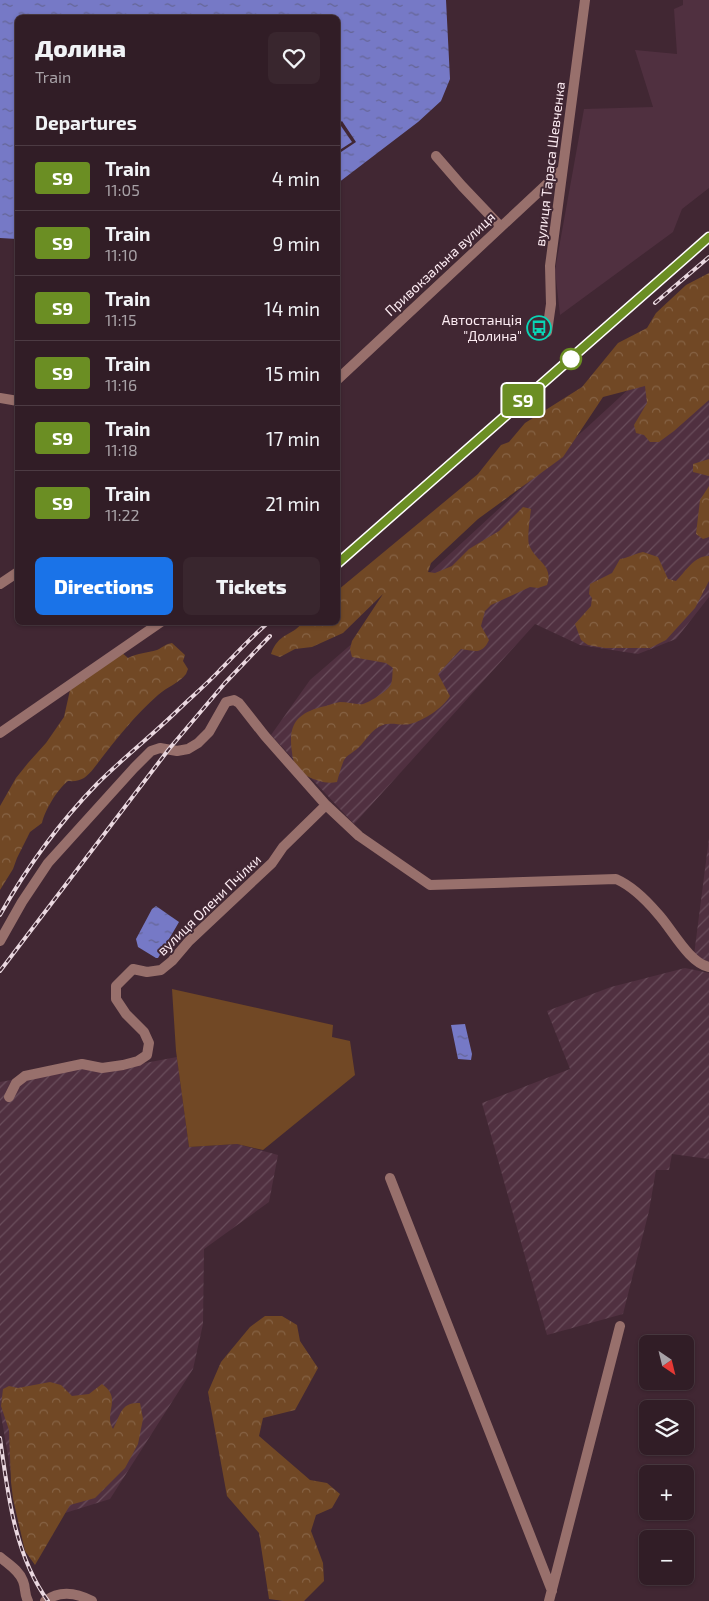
<!DOCTYPE html>
<html lang="en">
<head>
<meta charset="utf-8">
<style>
  :root { --surface:#311d26; --page:#39262e; --text:#f1f3f6; --muted:#a8a2a7; --line:#4c3b43; --accent:#1a73e8 }
  body { margin:0; font-family:"Exo 2",sans-serif; background:var(--page); color:var(--text); height:100vh; display:flex; flex-direction:column; font-size:19px; white-space:nowrap }
  * { box-sizing:border-box; margin:0 }
  p { font-size:16px; color:var(--muted) }
  .icon { flex:none; width:28px; height:28px; fill:none; stroke:currentColor; stroke-width:2; stroke-linecap:round; stroke-linejoin:round }
  .map { position:relative; flex:1; overflow:hidden }
  .drawer { position:absolute; left:15px; top:15px; width:325px; height:610px; display:flex; flex-direction:column; background:var(--surface); border-radius:8px; box-shadow:0 1px 4px #0004,0 0 0 1px var(--line) }
  .drawer>* { flex:none }
  .badge { padding:0 10px; border-radius:4px; font-size:18px; line-height:32px }
  .needle { width:32px; rotate:145deg }
  .fabs { position:absolute; left:639px; top:1335px; display:grid; gap:10px }
  .fabs a { display:grid; place-items:center; width:55px; height:55px; border-radius:8px; background:var(--surface); box-shadow:0 1px 4px #0004,0 0 0 1px var(--line); font-size:25px }
  .map>.badge { position:absolute; translate:-50% -50%; box-shadow:0 0 0 2px #fff }
  h2 { padding:0 20px; font-size:19px; line-height:45px }
  .round { display:grid; place-items:center; flex:none; width:52px; height:52px; border-radius:8px; background:var(--page) }
  .headline { display:flex; align-items:center; justify-content:space-between; height:85px; padding:0 20px }
  h1 { font-size:24px; font-weight:800; line-height:38px }
  .button { display:flex; gap:10px; margin-top:auto; padding:10px 20px }
  .button a { flex:1; height:58px; border-radius:8px; background:var(--accent); color:#fff; font-size:20px; font-weight:800; line-height:58px; text-align:center }
  .button a+a { background:var(--page); color:var(--text) }
  ul { padding:0; list-style:none }
  li { display:flex; align-items:center; gap:15px; height:65px; padding:0 20px; border-top:1px solid var(--line) }
  li div { flex:1 }
  li b { display:block; font-size:19px }
  li em { font-style:normal }
  li .badge { min-width:55px; font-weight:700; text-align:center }
  .map>svg:first-child { display:block }
  .built { fill:#503040 }
  .industrial { fill:url(#industrial-furrows) }
  .forest { fill:url(#forest-crowns) }
  .garden { fill:#714825 }
  .water { fill:url(#water-ripples) }
  .pier { fill:#412733 }
  .lines { fill:none; stroke-linecap:round; stroke-linejoin:round }
  .minor { stroke:#98706c; stroke-width:10 }
  .rail-casing { stroke:#ead8e0; stroke-width:4 }
  .rail { stroke:#412733; stroke-width:2; stroke-dasharray:5.5; stroke-linecap:butt }
  .line-casing { stroke:#fff; stroke-width:11 }
  .line { stroke:#6b8e23; stroke-width:8 }
  .stop-dot { fill:#fff; stroke:#6b8e23; stroke-width:2.5 }
  .labels { text-anchor:middle; stroke-width:4; stroke-linejoin:round; paint-order:stroke }
  .street-label { font-size:14px; fill:#fdecf3; stroke:#412733 }
  .poi-label { font-size:14px; fill:#fdecf3; stroke:#412733; text-anchor:end }
</style>
</head>
<body>
<div class="map">
<svg width="709" height="1601" viewBox="0 0 709 1601">
  <defs>
    <pattern id="industrial-furrows" width="10" height="10" patternUnits="userSpaceOnUse" patternTransform="scale(1.25)"><rect width="10" height="10" fill="#503040"/><path d="M-1 1l2-2M0 10L10 0M9 11l2-2" fill="none" stroke="#6a4e5c"/></pattern>
    <pattern id="forest-crowns" width="20" height="18" patternUnits="userSpaceOnUse" patternTransform="scale(1.25)"><rect width="20" height="18" fill="#714825"/><path d="M2 6a3 3 0 1 1 6 0M12 15a3 3 0 1 1 6 0" fill="none" stroke="#866345"/></pattern>
    <pattern id="water-ripples" width="26" height="14" patternUnits="userSpaceOnUse" patternTransform="scale(1.25)"><rect width="26" height="14" fill="#7679c6"/><path d="M2 4q2-2 4 0t4 0M15 11q2-2 4 0t4 0" fill="none" stroke="#656594"/></pattern>
  </defs>
  <rect width="100%" height="100%" fill="#412733"/>
  <path class="built" d="M683,0H709V188L682,209L673,232L560,315L555,270L584,109L653,107L635,50L677,54L674,9L683,5Z"/>
  <path class="industrial" d="M709,315V597L676,639L638,654L580,645L535,624L354,824L271,735L310,680L362,635Z
    M709,838V962L694,955Z
    M685,968L709,973V1159L672,1154L669,1170H656L649,1211L623,1314L547,1335L482,1103L570,1069L547,1011L611,987Z
    M177,1057L189,1147L237,1144L278,1155L269,1202L204,1249L203,1324L193,1369L110,1499L20,1527L0,1409V1082L85,1067L102,1071Z"/>
  <path class="forest" d="M709,273V400L674,431L659,442H650L644,435L636,433L634,425L647,403L645,386L603,397L563,457L478,519L431,563L428,572L435,573L452,566L469,549L499,531L523,507L531,509C530,518 527,537 529,545C536,562 554,565 547,585L538,588L530,587L491,605L485,611L481,626L489,640C482,655 475,651 461,649L438,674L450,696C443,708 423,721 410,724C401,726 392,722 383,725C371,729 367,740 358,748C354,752 347,755 344,760C341,767 339,775 337,782C326,784 317,781 307,776C297,772 293,763 292,752C288,725 296,714 321,707C327,706 334,703 340,702C348,702 356,705 363,704C370,702 389,690 391,684C393,679 392,673 393,668L386,663L352,657L350,649L352,641L383,594L343,633L312,647L295,649L280,657L271,654C278,633 292,636 302,623L338,622V590L478,474L501,445L509,442L525,423L582,387L618,343L647,328L656,313L686,285Z
    M709,459V476L693,472V464Z
    M709,486V537L703,539L696,534L700,500Z
    M643,552L658,557L668,579L676,581C685,572 695,555 709,556V581L695,608L666,640L650,648H605L588,645L581,640L575,624L591,606L592,598L589,594L590,584L612,573L620,559C628,558 634,554 643,552Z
    M172,643L185,655L183,661L188,669L186,674C179,683 167,687 158,695C134,716 114,742 94,768C86,778 81,782 68,781C57,790 45,810 42,823L30,832L17,858L13,869L0,890V806L16,778L28,763L46,743L64,717L70,690L120,651L128,658C138,653 147,653 157,650C163,647 166,644 172,643Z
    M265,1316H282L297,1325L300,1341L318,1368L295,1410L263,1418L259,1436L310,1480L327,1483L340,1494L332,1508L316,1515L311,1531L323,1563L324,1581L304,1601H284L269,1599L259,1533L227,1496L208,1392L221,1362L250,1327Z
    M50,1382L61,1385L72,1396L89,1394L102,1384C123,1399 103,1412 113,1429C121,1415 120,1402 140,1403L143,1419L138,1444L125,1468L95,1498L70,1505L35,1565L25,1551L13,1499L11,1482L9,1430L1,1406L3,1389L9,1386L18,1388Z"/>
  <path class="garden" d="M172,989L333,1025L332,1037L350,1041L355,1075L263,1150L237,1144L189,1147L176,1051Z"/>
  <path class="water" d="M0,0H446L450,79L441,101L418,122L338,183V18H18L17,239L0,238Z
    M156,906L179,922L158,958H156L138,947L136,939L152,909Z
    M465,1024L472,1054L471,1060L458,1059L451,1025Z"/>
  <path class="pier" d="M342,121L356,142L338,154V151L352,142L341,126L338,128V124Z"/>
  <g class="lines">
    <path class="minor" d="M436,156L462,186L501,227
      M547,332L551,304L550,266L585,0
      M338,379L562,170
      M0,398L18,401
      M0,584L18,572
      M0,733L161,622
      M0,941L22,902L48,863L134,768L151,751L160,748L177,751L188,749L198,743L209,732L226,702L234,700L239,703L265,736L326,805L359,836L430,885L616,879C632,886 647,901 658,914C672,929 689,963 709,967
      M9,1097L16,1083L25,1076L82,1064L102,1068L123,1065L138,1061L147,1055L149,1043L144,1032L126,1014L116,999V986L133,969L147,972L161,970L172,961L189,941L272,863L283,847L326,805
      M390,1178L552,1591
      M0,1557C8,1564 19,1570 23,1581C26,1588 24,1594 28,1601
      M45,1601C60,1590 77,1593 92,1601
      M549,1601L620,1326"/>
    <g class="rail-casing">
      <path id="rail" d="M655,303L709,257
        M338,563L709,237
        M0,915C27,867 58,824 97,784C122,759 150,737 176,712C190,698 206,685 220,670C236,654 251,637 269,622
        M0,971L169,749L225,683L270,636
        M0,1438C8,1494 14,1554 48,1601"/>
    </g>
    <use href="#rail" class="rail"/>
  </g>
  <g class="lines">
    <g class="line-casing">
      <path id="line" d="M338,563L709,237"/>
    </g>
    <use href="#line" class="line"/>
  </g>
  <defs>
    <g id="bus-ring" transform="scale(1.25)"><circle r="9.5" fill="#412733" stroke="#0ad5b5" stroke-width="1.5"/><path d="M-5-6H5V4H4V6H2V4H-2V6H-4V4H-5ZM-3.5-4V0h7V-4ZM-3.5 1.2v1.5H-2V1.2ZM2 1.2v1.5H3.5V1.2Z" fill="#0ad5b5"/></g>
  </defs>
  <g fill-rule="evenodd">
    <use href="#bus-ring" x="539" y="328"/>
  </g>
  <circle class="stop-dot" cx="571" cy="359" r="10"/>
  <g class="labels">
    <g class="street-label">
      <text transform="translate(550 164) rotate(-83)" y="5">вулиця Тараса Шевченка</text>
      <text transform="translate(440 264) rotate(-43)" y="5">Привокзальна вулиця</text>
      <text transform="translate(209 905) rotate(-44)" y="5">вулиця Олени Пчілки</text>
    </g>
    <g class="poi-label">
      <text x="522" y="325">Автостанція<tspan x="522" dy="16">"Долина"</tspan></text>
    </g>
  </g>
</svg>
<div class="fabs">
<a><svg class="needle" viewBox="-14 -14 28 28"><path d="M0-13l5 13h-10z" fill="#e53935"/><path d="M0 13l5-13h-10z" fill="#a8a2a7"/></svg></a>
<a><svg class="icon" aria-label="layers" viewBox="0 0 24 24"><path d="M12 4l9 5-9 5-9-5zM3 14l9 5 9-5"/></svg></a>
<a>+</a>
<a>−</a>
</div>
<b class="badge" style="left:523px;top:400px;background:#6b8e23;color:#fff">S9</b>
<section class="drawer">
<div class="headline"><div><h1>Долина</h1><p>Train</p></div><a class="round"><svg class="icon" aria-label="heart" viewBox="0 0 24 24"><path d="M12 20l-8-8c-3-5 5-10 8-4 3-6 11-1 8 4z"/></svg></a></div>
<h2>Departures</h2>
<ul>
<li><span class="badge" style="background:#6b8e23;color:#fff">S9</span><div><b>Train</b><p>11:05</p></div><em>4 min</em></li>
<li><span class="badge" style="background:#6b8e23;color:#fff">S9</span><div><b>Train</b><p>11:10</p></div><em>9 min</em></li>
<li><span class="badge" style="background:#6b8e23;color:#fff">S9</span><div><b>Train</b><p>11:15</p></div><em>14 min</em></li>
<li><span class="badge" style="background:#6b8e23;color:#fff">S9</span><div><b>Train</b><p>11:16</p></div><em>15 min</em></li>
<li><span class="badge" style="background:#6b8e23;color:#fff">S9</span><div><b>Train</b><p>11:18</p></div><em>17 min</em></li>
<li><span class="badge" style="background:#6b8e23;color:#fff">S9</span><div><b>Train</b><p>11:22</p></div><em>21 min</em></li>
</ul>
<div class="button"><a>Directions</a><a>Tickets</a></div>
</section>
</div>
</body>
</html>
